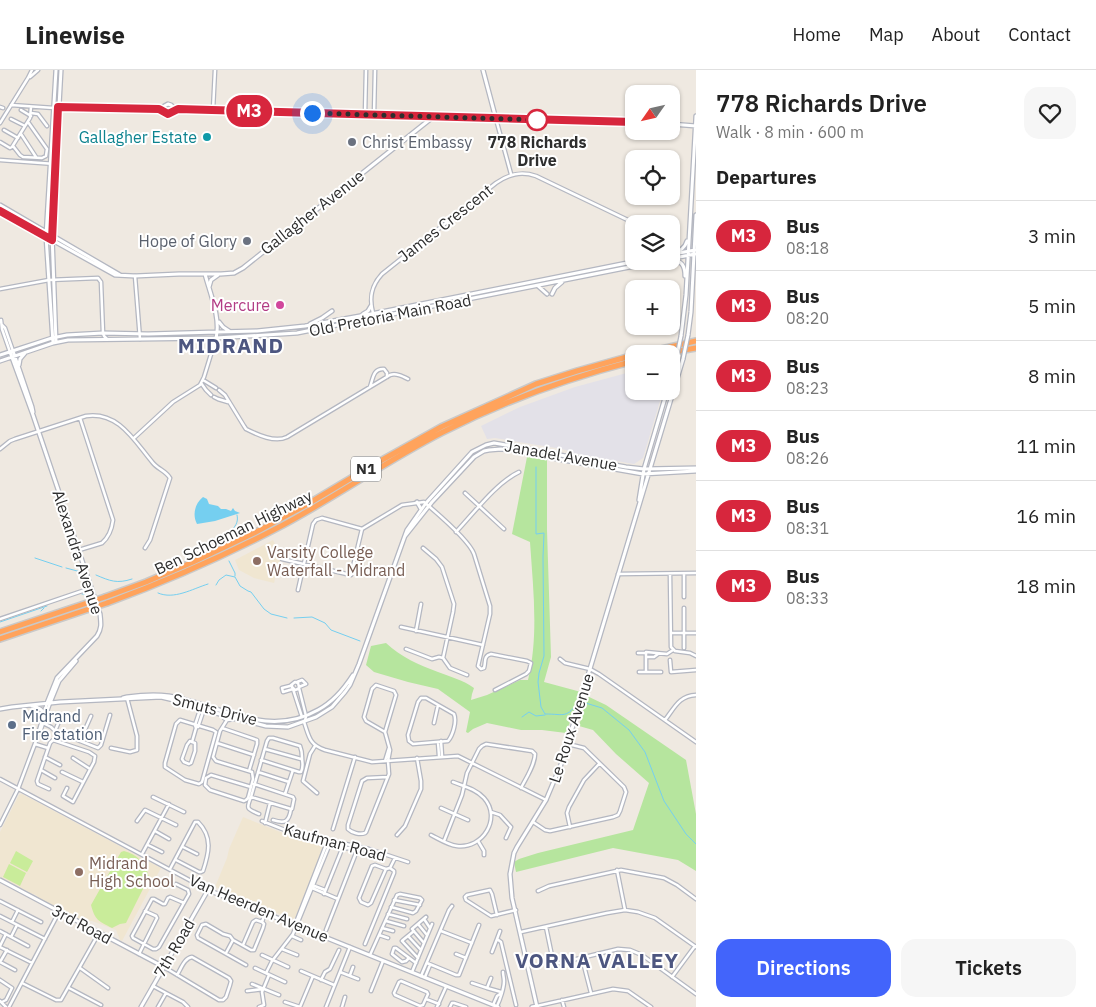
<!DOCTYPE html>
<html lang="en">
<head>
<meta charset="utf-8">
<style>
  :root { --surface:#fff; --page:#f6f6f6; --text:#222; --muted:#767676; --line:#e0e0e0; --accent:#4264fb }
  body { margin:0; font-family:"IBM Plex Sans",sans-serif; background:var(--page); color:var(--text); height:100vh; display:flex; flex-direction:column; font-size:19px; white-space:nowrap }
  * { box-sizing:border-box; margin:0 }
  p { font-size:16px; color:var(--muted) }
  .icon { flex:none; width:28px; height:28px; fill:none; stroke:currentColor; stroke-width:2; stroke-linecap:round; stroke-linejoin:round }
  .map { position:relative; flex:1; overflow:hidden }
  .sheet { display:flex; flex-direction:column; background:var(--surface); width:400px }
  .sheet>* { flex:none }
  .badge { padding:0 10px; border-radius:16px; font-size:18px; line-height:32px }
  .needle { width:32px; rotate:236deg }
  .buttons { position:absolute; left:625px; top:15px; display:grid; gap:10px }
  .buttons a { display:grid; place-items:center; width:55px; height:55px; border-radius:10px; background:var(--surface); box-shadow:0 1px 4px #0004; font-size:25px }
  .you { position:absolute; width:25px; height:25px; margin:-12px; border:4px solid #fff; border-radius:50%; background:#1a73e8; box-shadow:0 0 0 8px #1a73e833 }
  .map>.badge { position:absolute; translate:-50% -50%; box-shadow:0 0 0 2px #fff }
  h2 { padding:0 20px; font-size:19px; line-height:45px }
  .round { display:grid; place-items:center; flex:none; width:52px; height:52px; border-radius:15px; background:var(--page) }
  .overview { display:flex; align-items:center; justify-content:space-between; height:85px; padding:0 20px }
  h1 { font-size:24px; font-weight:600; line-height:38px }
  .action { display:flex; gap:10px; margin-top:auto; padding:10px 20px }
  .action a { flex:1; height:58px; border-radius:15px; background:var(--accent); color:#fff; font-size:20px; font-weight:600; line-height:58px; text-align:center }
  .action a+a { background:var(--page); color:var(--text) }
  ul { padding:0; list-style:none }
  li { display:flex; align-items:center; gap:15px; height:70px; padding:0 20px; border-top:1px solid var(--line) }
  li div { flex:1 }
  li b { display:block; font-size:19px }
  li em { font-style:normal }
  li .badge { min-width:55px; font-weight:700; text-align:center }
  header { display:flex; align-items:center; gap:30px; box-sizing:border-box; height:70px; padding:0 25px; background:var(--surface); border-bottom:1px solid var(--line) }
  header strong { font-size:24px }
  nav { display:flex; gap:28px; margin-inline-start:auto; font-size:18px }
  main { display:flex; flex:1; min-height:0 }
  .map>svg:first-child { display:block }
  .industrial { fill:#e3e1e8 }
  .education { fill:#f0e6d1 }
  .green { fill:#b6e59e }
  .pitch { fill:#c9ec9a }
  .water { fill:#75cff0 }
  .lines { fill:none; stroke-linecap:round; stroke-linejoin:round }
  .stream { stroke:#75cff0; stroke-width:1 }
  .street-casing { stroke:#b4b7c1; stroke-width:5 }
  .secondary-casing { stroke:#b4b7c1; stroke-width:5.5 }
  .highway-casing { stroke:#c9c9c9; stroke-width:8 }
  .street { stroke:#fff; stroke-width:2.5 }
  .secondary { stroke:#fff; stroke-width:3 }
  .highway { stroke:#ffa35c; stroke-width:5 }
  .secondary-bridge-casing { stroke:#b4b7c1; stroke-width:5.5; stroke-linecap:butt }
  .highway-bridge-casing { stroke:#c9c9c9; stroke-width:8; stroke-linecap:butt }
  .secondary-bridge { stroke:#fff; stroke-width:3 }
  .highway-bridge { stroke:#ffa35c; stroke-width:5 }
  .line-casing { stroke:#fff; stroke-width:11 }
  .line { stroke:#d7263d; stroke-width:8 }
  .walk { stroke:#2e2e2e; stroke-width:5; stroke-dasharray:0 9 }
  .stop-dot { fill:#fff; stroke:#d7263d; stroke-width:2.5 }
  .culture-dot { fill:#0f9aa8; stroke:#fff; stroke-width:2 }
  .worship-dot { fill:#6b7280; stroke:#fff; stroke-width:2 }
  .hotel-dot { fill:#d1479c; stroke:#fff; stroke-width:2 }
  .education-dot { fill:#8d6e63; stroke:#fff; stroke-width:2 }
  .service-dot { fill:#5c6f8a; stroke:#fff; stroke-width:2 }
  .labels { text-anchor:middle; stroke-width:4; stroke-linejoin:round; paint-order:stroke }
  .shield { fill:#fff; stroke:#6d6d6d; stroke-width:1 }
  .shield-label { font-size:15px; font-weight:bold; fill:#2e2e2e }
  .culture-label { font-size:16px; fill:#0d838f; stroke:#fff; text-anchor:end }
  .worship-label { font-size:16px; fill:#5b616d; stroke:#fff; text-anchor:start }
  .stop-label { font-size:16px; font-weight:bold; fill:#2e2e2e; stroke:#fff }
  .street-label { font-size:16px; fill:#2e2e2e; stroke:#fff }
  .hotel-label { font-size:16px; fill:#b23c85; stroke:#fff; text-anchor:end }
  .education-label { font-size:16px; fill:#785e54; stroke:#fff; text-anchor:start }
  .service-label { font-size:16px; fill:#4e5e75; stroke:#fff; text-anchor:start }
  .district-label { font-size:21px; font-weight:bold; letter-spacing:1px; fill:#4d5680; stroke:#fff }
</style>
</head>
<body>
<header>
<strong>Linewise</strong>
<nav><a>Home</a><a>Map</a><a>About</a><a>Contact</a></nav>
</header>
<main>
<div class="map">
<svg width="696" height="937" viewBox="0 0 696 937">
  <rect width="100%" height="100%" fill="#efe9e1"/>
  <path class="industrial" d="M634,301V321H663L643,388L634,394L571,383L566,380L556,378L495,368L487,369L481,356L520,337L575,317Z"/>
  <path class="education" d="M273,470L281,486L274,513L254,508L239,500L235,490Z
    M22,724L161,798L122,871L120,870L116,860L92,851H90L86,856L39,828L36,825L30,823L0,807V762L19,725Z
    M243,747L285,764L324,773L325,775L295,848L294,849L239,830L233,827L232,825L228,823L226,827L224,826L227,818L222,816L221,819L215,817L227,788L229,779Z"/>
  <path class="green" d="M527,387L547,390V460L551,587L544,612L581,622L566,663L542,660H521L487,653L473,659L468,663L466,662L470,642L438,619L408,612L374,602L366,595L371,576L386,573C401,587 419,595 438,602C451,607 463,610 474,618L472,624L471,630L487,625L520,610H528C539,565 533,518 530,472L512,464Z
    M587,626L606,635L686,690L696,744V801L678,790L613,778L516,802L514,792L519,789L538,783L633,760L649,713L616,684L593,660L579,656Z"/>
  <path class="pitch" d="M16,781L33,791L27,802L10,793Z
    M124,781C137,784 146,794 149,807L126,853L120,854L112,858C98,851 95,850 91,835L121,782Z
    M9,794L26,803L20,816L3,807Z"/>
  <path class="water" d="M203,427L207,429L209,434L218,436L221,439H226L231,441L233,438L235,441L240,443L215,451L197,454C192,445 195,433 203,427Z"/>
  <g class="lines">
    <path class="stream" d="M536,397V464L544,463L543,487L544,586L539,603L538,612L541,637L545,644C565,644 566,649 579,631L602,638L629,660L645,682L664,731L686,764L696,774
      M220,472L219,468C228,463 240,457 237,445
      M35,488L62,497
      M229,491L235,503V506
      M66,498L81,502
      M96,505C110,511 117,514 132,509
      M216,515L219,510L226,505L235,507L240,516L248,521L251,522L264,539L271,544L287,548
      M158,523C174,530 192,519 208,514
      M82,524H89
      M41,541L44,538
      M294,548L312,547L325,553L331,560L360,571
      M0,552L47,536
      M522,647L529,642L536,646L545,645"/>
    <g class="street-casing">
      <path id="street" d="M30,7L38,0
        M11,35L54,38
        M0,37L3,38
        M21,40L31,46
        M213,40L215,0
        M31,43L38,44L47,56
        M365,45L366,0
        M374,45L375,0
        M11,49L25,56
        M496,49L511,104
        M0,53L28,8L32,0
        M4,60L18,68
        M21,64L36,87
        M0,72L10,78L12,77L30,48L31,37
        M13,76L20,85L23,87L42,88L46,86L47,79L28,52
        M0,90L55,94
        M135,206L140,269
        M0,219L49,210L98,208L101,212L103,263L104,266L107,269
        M373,243C369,228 371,216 382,204L496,113C509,104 521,101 536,106L636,154
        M1,250L2,259L10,282
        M2,255L5,258L13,281
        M203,310L216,318
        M201,313L206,320L211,325
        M370,317C373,309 373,298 384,299L387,303V307
        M219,320L225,325L244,356L246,359C258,365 275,373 287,367L390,305C396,303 402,306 408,309
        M214,327L218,329L228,332
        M134,368L173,332L200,315L204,307L216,268
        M0,379L10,371L15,369L86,346C119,341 135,372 153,393C158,399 166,401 170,408L150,470L145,478
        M465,423L504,459
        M456,462C474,443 496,413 519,402
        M423,478L436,489L442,497L454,534L453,542L443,588
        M79,480L102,473C109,467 112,458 113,450L80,348
        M282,489L351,505L362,459L402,435L424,432C437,443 469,470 474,484L490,536V544L478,596L481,599L484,598C486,592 483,586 491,584L527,591L531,593L529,601L526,604L495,620
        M618,504L696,503
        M670,504L671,577L675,581L690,583L696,586
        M684,504V527
        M298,520L313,454L316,450L322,448L362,459
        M684,538V578
        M0,549L91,518
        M401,557L483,575
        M416,561L421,534
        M671,563H696
        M406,579L432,589L439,587L443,588
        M638,583H646
        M646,587H654L658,584
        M443,588L450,598L467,605
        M560,589L565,593L590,599L599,604L696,672
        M670,590L671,602L696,600
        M639,602H661
        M646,602V582L667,584L673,580
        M297,612L302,610L306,614L299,617
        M292,615V617L295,620L298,619L299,617L298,613L295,612L290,616L282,618L283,622L293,619L302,647
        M299,618L306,646L305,651
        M421,628H426L454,644C457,651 453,665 448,671L413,674L409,671L408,665L418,632Z
        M223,646L224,648L227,650L235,649
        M180,650L213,660L216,662L202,712L199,714L185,710L165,697V693L176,654Z
        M227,650L220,661L213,687L216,691L252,702L253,709L248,728L246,730L244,731L210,720L205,715L206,708L211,705L251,717
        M665,650C675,637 679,626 696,625
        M41,652L51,657L55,661L98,678L101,675L110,645
        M304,652C309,666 309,675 325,680L372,692L458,686L546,730
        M434,653L438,635
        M198,657L205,636
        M222,658L257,670V674L249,701
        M55,661L60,649
        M40,662L50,633
        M385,662L366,651L364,647L372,619L376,615L394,621L396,625L385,662L390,680L388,691L389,704L366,762L365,763C360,765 352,763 348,759V755L362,711L367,708L388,707
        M80,671L91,646
        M441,671L442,686
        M192,672L195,673V681L191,693L189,694L184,692L182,689L187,675L190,671L192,672L196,658L195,655L201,637
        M438,672L439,686
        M217,673L254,685
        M35,674L48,678
        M315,676L310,684L303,711L317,723
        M111,678L130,682L137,680V666L127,628
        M265,679L301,689
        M45,687L60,695
        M73,688L90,699
        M385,691L389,678
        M41,700L55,708
        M62,702L83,712
        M258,702L289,712
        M0,709L208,820
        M254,714L293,727L294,729L292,739
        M49,719L38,714L37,711L50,673L53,670L89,682L95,686L94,692L73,732L63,726L67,718
        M285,724L293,700
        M153,727L184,742
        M251,727L267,671L269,668H273L300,676C302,681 302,683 302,687C302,693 304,696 301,702H299L261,690
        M441,738L468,750
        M491,742L500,745L511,757L506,768
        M259,744C247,739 246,739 251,727L291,739C289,752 285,754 273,750
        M137,751L145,740L176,755
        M262,751L290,762L369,779L408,792
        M533,752L545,760L550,761L613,747L618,745L620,741L626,722L624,717L584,678L568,674
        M265,753L270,733
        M0,755L18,719L36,671L47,633
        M570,757L567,743L569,737L584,710L599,694
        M333,759L355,687
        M155,761L169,769
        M397,765L405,756L421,719V711L417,688
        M431,765C439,769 448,775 457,776C483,779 502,748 484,728C476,719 463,716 453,712
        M444,771L462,725L467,703L479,679L482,676L486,674L532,681L535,684C535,695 526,708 521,718
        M478,771L484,781V785
        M148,775L162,782
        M183,777L197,784
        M142,784L169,734
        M390,798L395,788
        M170,799L195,752H198C213,767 209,783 203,801L201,802H199L176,790
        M386,799L371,833L368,835L361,832L359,828L372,796L375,795L386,799L390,798
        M617,800L625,840
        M176,814L188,820L189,824L159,877L156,879H153L133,868L132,866L152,829H154L163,834H165L168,828L170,827L184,833
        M312,815L325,820
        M312,818L338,829
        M538,821L549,816L621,800L664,808L677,815L696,829
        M324,824L342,779L348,778L355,781L356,783L326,860
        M394,830L420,835
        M0,831L41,852
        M388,844L407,849
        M497,845L492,824L490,820L467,825L465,827L466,830L491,846L516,840
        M0,846L45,869
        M424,849L430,858
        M386,851L404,856
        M12,852L18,840
        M418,854L427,865
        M295,855L328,770
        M546,857L552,886L556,893H560L618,879L630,880L642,885L696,924
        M382,858L393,861
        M0,861L28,876
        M414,861L403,870L402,871L418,888
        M441,861L472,873
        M521,862L607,843L625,840L638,842L655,848L696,877
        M379,865L388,868
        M292,866L301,870
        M408,866L421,880
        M11,867L17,855
        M497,869L500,861
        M424,873L412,859L426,847
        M365,874L394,803V801L390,798
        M243,875L253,852L256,850L262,852
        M0,876L6,864
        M0,877L32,893
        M282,879L297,885
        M7,880L0,892L15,900
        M492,882L497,869L501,872L516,935
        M226,883L233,870
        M139,884L157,848L156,846L145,841
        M456,884L466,888
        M262,885L288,897
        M370,885L397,825L400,824L420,828L422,830L416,841L413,843L391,837
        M409,888L406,891L402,892L392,884L394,878H396L416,893
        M582,888L591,923
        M427,893L456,905H459L479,855
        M246,895L198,868L197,865L202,855L206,854L223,864L230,866L233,870L251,880H254L263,858L264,854L262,852L265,843
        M164,897L219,930H223L226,927L230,915L231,911L229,908L192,887C184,888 181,899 177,905
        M80,898L108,918
        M255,898L285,912
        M301,901L334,915
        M340,902L358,909
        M412,902L432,854
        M266,903L272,891L293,864L331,771
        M350,905L353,897
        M421,906L449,840L452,836
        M425,907L430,895
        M672,907L695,876
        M491,908L487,918L501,922
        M0,910L12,918L6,930L2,932
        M321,910L325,902L330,899L339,880
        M401,911L427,922L428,924L423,935L420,936L395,925L394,923L399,912Z
        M22,913L56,930H61L99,863
        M472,913L487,918
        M252,914L279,925
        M153,916L166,923
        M69,918L101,935
        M247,921L263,919
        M371,921L383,891
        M426,929L439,934
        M562,930L564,937
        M0,931L6,937
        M285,932L300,937
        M493,935L497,926L500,924
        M497,936C500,930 504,918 504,911C504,908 503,905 503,902
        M537,936L613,919L628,921L651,937
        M9,937L59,842
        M158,937L166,923L183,932L188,937
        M259,937L264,935L262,922L269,905
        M300,937L313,906
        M326,937L350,877
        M342,937L345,927
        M437,937L446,917
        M450,937L452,933H454L466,937"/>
    </g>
    <g class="secondary-casing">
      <path id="secondary" d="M483,0L496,49
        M57,37L159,39L168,34L171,35L173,37L177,39
        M159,39L168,44L178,39L213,40L634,52
        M671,54L696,56
        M0,135L120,205
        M0,141L115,205L135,206L179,204H221L234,203L243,198L433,47
        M679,183L695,180
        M671,184C679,182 685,179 687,171
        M674,188L695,184
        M671,190C682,190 685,196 685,206
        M205,204C210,223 221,249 216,268
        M538,216L547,224
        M209,217L211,210L218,205
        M552,224L555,218L562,212
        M363,244L368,241L371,236
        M219,252L223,257L229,261
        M310,254L322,248L332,241
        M688,265L691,242L696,145
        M681,266L686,225L696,46
        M207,269L211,272L213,279
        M56,272L52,164L61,0
        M53,273L46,166L56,0
        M13,281L32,337L33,342
        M10,282L33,345L100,544C101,553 102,558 97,566L57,608L47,633
        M0,285L52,268L67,265L103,263L148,264L217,262L257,261L305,256L371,244L637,191
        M0,291L53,273L68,270L216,268L297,263L660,191
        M19,295L20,289L25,283
        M671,307L676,290
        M639,430L644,399L667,321
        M417,432L421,439
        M405,466L432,432L474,387L484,381L489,380L501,379L511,380L563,390L643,404L696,401
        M123,628L127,627C141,625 155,624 169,626C221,635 267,669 318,640C333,632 344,619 353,605
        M50,633L59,611L76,591
        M32,636C38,637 43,639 44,645
        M0,639L12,637L60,632L161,627L178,631L204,640L266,656L288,657L316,647L332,637L345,622L350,615L359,594L407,460L426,433L472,382L486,375L494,373L500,374L626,397L644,399L696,398
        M0,810L164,897
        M141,937L208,820L498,937
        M532,937L537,936
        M537,937L512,828L510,804L514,783L517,777L546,730L562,692L683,289"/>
    </g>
    <g class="highway-casing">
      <path id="highway" d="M640,284L696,271
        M662,284L696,278
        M105,527L146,512L193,492L254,463L306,435L373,395L441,357L536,314L577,301L634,285
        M107,533C167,511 226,485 283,455C337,426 388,390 443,362C504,331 568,308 634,291
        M0,562L87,533
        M0,569L89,539"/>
    </g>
    <use href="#street" class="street"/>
    <use href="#secondary" class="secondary"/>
    <use href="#highway" class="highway"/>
    <g class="secondary-bridge-casing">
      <path id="secondary-bridge" d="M683,289L688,265
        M676,290L681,266"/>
    </g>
    <g class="highway-bridge-casing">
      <path id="highway-bridge" d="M87,533L105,527
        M89,539L107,533"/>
    </g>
    <use href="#secondary-bridge" class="secondary-bridge"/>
    <use href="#highway-bridge" class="highway-bridge"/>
  </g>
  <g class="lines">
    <g class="line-casing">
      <path id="line" d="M0,141L52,170L58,37L159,39L168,44L178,39L212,40L634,52"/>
    </g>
    <use href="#line" class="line"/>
    <path class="walk" d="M312,43L540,50H537"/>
  </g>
  <circle class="stop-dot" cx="537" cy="50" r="10"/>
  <circle class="culture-dot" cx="207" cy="67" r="5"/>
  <g class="worship-dot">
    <circle cx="352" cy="72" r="5"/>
    <circle cx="247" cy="171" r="5"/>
  </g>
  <circle class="hotel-dot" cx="280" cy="235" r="5"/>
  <g class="education-dot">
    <circle cx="257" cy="491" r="5"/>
    <circle cx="79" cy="802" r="5"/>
  </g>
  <circle class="service-dot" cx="12" cy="655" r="5"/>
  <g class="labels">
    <rect class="shield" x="351" y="386.5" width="30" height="25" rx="4"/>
    <g class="shield-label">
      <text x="366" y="404">N1</text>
    </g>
    <g class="culture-label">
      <text x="197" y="73">Gallagher Estate</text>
    </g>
    <g class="worship-label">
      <text x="362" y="78">Christ Embassy</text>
      <text x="237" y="177" text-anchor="end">Hope of Glory</text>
    </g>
    <g class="stop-label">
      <text x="537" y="78">778 Richards<tspan x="537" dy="18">Drive</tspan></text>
    </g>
    <g class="street-label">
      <text transform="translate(312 142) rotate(-38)" y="6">Gallagher Avenue</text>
      <text transform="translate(445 153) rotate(-38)" y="6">James Crescent</text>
      <text transform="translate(390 245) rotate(-11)" y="6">Old Pretoria Main Road</text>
      <text transform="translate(561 385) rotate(10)" y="6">Janadel Avenue</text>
      <text transform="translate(233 462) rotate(-26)" y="6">Ben Schoeman Highway</text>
      <text transform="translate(78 482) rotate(72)" y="6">Alexandra Avenue</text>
      <text transform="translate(215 639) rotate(14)" y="6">Smuts Drive</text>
      <text transform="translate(571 658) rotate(-72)" y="6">Le Roux Avenue</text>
      <text transform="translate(335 772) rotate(15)" y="6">Kaufman Road</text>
      <text transform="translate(259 838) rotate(23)" y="6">Van Heerden Avenue</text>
      <text transform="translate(82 854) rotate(28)" y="6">3rd Road</text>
      <text transform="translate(174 878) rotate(-60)" y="6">7th Road</text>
    </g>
    <g class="hotel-label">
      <text x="270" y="241">Mercure</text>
    </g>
    <g class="education-label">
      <text x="267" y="488">Varsity College<tspan x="267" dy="18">Waterfall - Midrand</tspan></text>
      <text x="89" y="799">Midrand<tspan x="89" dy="18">High School</tspan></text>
    </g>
    <g class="service-label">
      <text x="22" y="652">Midrand<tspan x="22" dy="18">Fire station</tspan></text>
    </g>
    <g class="district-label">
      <text x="231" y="283">MIDRAND</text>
      <text x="597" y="898">VORNA VALLEY</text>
    </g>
  </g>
</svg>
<div class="buttons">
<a><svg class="needle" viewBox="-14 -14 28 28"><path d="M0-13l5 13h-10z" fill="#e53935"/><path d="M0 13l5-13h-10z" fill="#767676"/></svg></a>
<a><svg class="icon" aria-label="locate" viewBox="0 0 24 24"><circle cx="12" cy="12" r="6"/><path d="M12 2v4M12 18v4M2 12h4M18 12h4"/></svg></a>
<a><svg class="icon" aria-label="layers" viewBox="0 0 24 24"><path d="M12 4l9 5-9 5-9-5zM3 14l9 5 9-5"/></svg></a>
<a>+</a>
<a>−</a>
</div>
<div class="you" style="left:312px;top:43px"></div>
<b class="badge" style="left:249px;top:41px;background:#d7263d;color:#fff">M3</b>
</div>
<section class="sheet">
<div class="overview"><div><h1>778 Richards Drive</h1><p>Walk · 8 min · 600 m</p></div><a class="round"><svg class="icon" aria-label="heart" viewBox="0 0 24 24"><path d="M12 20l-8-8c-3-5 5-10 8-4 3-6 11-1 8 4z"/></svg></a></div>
<h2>Departures</h2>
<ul>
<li><span class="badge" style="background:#d7263d;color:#fff">M3</span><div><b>Bus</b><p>08:18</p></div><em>3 min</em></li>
<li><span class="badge" style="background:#d7263d;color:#fff">M3</span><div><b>Bus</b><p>08:20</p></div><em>5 min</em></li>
<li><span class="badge" style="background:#d7263d;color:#fff">M3</span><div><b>Bus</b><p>08:23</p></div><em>8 min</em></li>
<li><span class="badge" style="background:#d7263d;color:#fff">M3</span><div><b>Bus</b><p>08:26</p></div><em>11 min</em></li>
<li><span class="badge" style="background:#d7263d;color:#fff">M3</span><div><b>Bus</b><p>08:31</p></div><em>16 min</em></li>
<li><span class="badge" style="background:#d7263d;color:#fff">M3</span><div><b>Bus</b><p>08:33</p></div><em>18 min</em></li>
</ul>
<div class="action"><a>Directions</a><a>Tickets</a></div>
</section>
</main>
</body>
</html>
